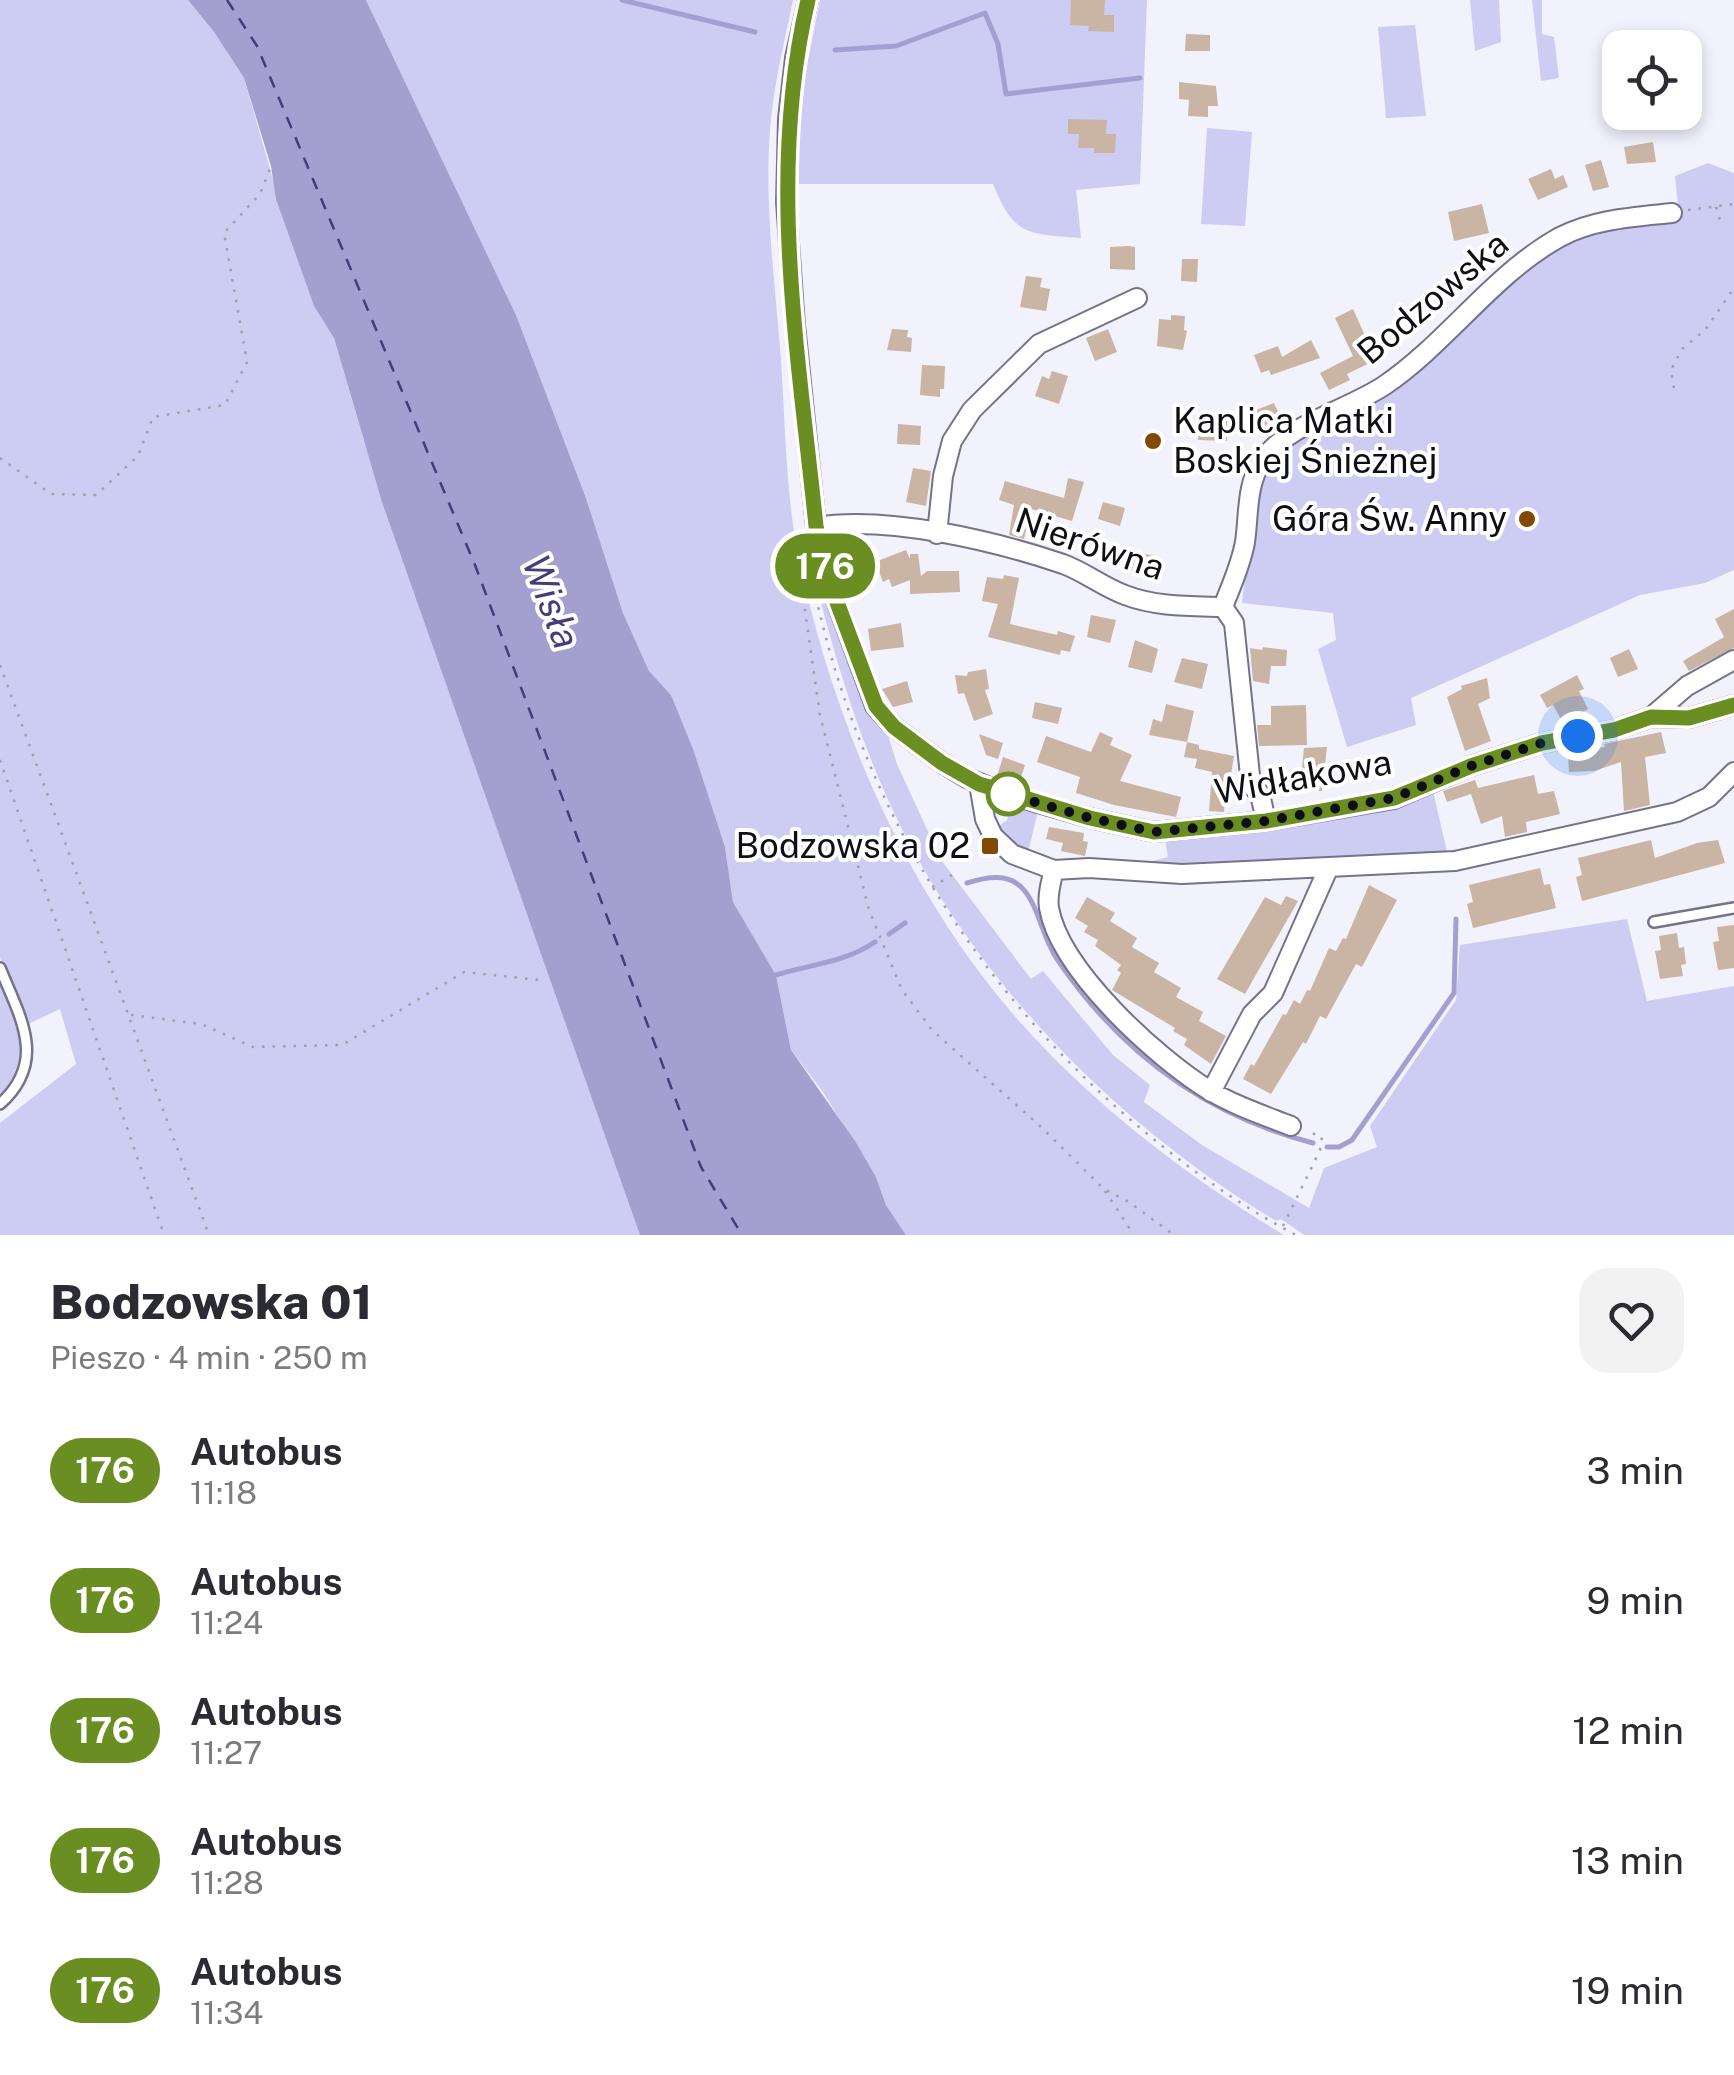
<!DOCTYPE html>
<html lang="pl">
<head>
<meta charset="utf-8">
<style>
  :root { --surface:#fff; --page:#f2f2f3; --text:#2b2b33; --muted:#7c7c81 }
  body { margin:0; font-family:"Public Sans",sans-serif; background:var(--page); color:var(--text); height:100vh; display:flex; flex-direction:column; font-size:38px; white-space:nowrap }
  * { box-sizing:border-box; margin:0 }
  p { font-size:32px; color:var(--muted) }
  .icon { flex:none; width:55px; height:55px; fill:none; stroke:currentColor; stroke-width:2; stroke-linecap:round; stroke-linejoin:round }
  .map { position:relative; height:1235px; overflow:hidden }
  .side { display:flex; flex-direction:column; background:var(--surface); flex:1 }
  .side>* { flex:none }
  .badge { padding:0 20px; border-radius:32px; font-size:35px; line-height:65px }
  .buttons { position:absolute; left:1602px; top:30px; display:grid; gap:20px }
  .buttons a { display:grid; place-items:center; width:100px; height:100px; border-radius:20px; background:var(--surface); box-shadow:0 5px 15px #0003; font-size:50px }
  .you { position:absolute; width:50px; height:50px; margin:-25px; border:8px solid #fff; border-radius:50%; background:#1a73e8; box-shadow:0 0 0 15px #1a73e833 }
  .map>.badge { position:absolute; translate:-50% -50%; box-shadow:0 0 0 5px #fff }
  .round { display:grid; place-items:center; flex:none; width:105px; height:105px; border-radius:30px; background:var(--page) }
  .summary { display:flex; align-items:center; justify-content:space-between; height:170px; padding:0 50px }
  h1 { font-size:48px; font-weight:800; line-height:75px }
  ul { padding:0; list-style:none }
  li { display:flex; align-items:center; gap:30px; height:130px; padding:0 50px }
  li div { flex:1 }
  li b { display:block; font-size:38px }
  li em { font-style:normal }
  li .badge { min-width:110px; font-weight:700; text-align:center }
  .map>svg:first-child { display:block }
  .green { fill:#cdccf2 }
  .water { fill:#a3a0d0 }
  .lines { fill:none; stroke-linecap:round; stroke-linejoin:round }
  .stream { stroke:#a3a0d0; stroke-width:5 }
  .ferry { stroke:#453c79; stroke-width:2.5; stroke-dasharray:12 10; stroke-linecap:butt }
  .building { fill:#cab4a3 }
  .service-casing { stroke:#74738a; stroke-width:14 }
  .minor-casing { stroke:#74738a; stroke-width:22 }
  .path { stroke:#9f9fa9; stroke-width:2.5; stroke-dasharray:2.5 8; stroke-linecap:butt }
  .service { stroke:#fff; stroke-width:9 }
  .minor { stroke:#fff; stroke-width:18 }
  .line-casing { stroke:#fff; stroke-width:22 }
  .line { stroke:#6b8e23; stroke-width:15 }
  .walk { stroke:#0e0e16; stroke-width:10; stroke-dasharray:0 18 }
  .poi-dot { fill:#834900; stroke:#fff; stroke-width:4 }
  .stop-dot { fill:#fff; stroke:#6b8e23; stroke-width:5 }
  .labels { text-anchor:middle; stroke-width:8; stroke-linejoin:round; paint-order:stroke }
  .street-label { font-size:35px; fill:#0e0e16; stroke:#fff }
  .poi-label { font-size:35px; fill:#0e0e16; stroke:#fff; text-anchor:end }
  .water-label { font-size:38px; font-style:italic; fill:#453c79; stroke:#fff }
</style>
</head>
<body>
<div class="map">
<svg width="1734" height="1235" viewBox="0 0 1734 1235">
  <rect width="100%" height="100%" fill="#f2f2fd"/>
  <path class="green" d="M0,0H188L214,32L244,78L272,176L321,317L334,338L364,441L651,1235H0V1123L76,1064L60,1009L28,1024L0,958Z
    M366,0H793C785,39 775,79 771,119C763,198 775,281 781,360C785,419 786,492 797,549C834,731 915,916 1046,1050C1117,1123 1198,1183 1284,1235H906L886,1205L876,1177L823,1092L791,1050L776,975L733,902L725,847L671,695L649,671L623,613L586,498L516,315Z
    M820,0H1147L1140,184L1076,190L1081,238C1029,234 1014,237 993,184H795L796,121Z
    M1470,0H1499L1501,42L1475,51Z
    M1532,0H1542V34L1554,37L1559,78L1541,81Z
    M1415,25L1426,116L1386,118L1378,27Z
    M1207,128L1252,132L1245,226L1201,224Z
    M1708,163L1734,173V570L1705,583L1640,595L1411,698L1416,725L1347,747L1318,649L1336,640L1333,613L1242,603C1247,567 1249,499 1265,468C1284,432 1347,417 1379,394C1444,348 1507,261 1582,232C1609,222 1644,221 1672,216L1678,206L1675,176Z
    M814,559L821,569L870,714L887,732L897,764L941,860L1031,979L1043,971L1113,1055L1150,1085L1144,1102L1202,1145L1309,1208L1324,1168L1377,1147L1370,1126L1456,1000L1460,945L1627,919L1647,1001L1734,986V1235H1304L1281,1219L1276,1221C1114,1123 970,977 890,804C855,728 832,648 812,567Z
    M1432,787L1448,856L1180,871L1128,867L1168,857L1165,839Z
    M1013,804L1038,811L1028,853C1016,847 1004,839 999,826L1007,820Z
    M0,981C16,1020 34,1059 0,1094Z"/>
  <path class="water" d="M188,0H366L516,315L586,498L623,613L649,671L671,695L693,749L725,847L733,902L776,975L791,1050L855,1141L876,1177L886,1205L906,1235H640L382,502L334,338L314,306L276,199L271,166L244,78L214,32Z"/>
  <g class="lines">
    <path class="stream" d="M622,0L755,32
      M835,50L896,46L985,13L998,44L1006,94L1140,78
      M967,883C986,877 1009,872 1024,890C1039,908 1043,939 1057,959C1120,1052 1205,1115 1313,1143
      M889,934L905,923
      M776,975C811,964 844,963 875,942
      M1327,1147H1339L1352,1140L1454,993L1456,919"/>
    <path class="ferry" d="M227,0L257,46L475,565L701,1167L742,1235"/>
  </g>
  <path class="building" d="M1071,0H1105L1104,15H1114V32L1088,31L1089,26L1070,25Z
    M1186,34L1210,35V51H1185Z
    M1179,82L1216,86L1218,106H1208V117L1188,116L1189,100L1179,99Z
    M1068,119L1107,120L1106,134H1116L1115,153H1094V148H1078L1079,134H1068Z
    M1653,142L1656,162L1627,164L1624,147Z
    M1601,160L1609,187L1593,191L1585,165Z
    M1551,169L1555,179L1563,175L1568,187L1538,200L1528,179Z
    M1482,204L1489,233L1454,241L1448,212Z
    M1129,246L1135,247V270L1110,269V247Z
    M1182,259H1198L1197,282L1181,281Z
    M1026,276L1042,278L1040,287L1050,289L1046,311L1020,307Z
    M1353,309L1376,360L1347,374L1350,380L1329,390L1320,373L1353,356L1335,318Z
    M1171,315L1185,316L1184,330L1187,331L1183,350L1157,346L1159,319L1171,320Z
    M892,329L908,330L907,337L912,338L911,352L887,350Z
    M1108,329L1117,352L1095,361L1086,338Z
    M1311,340L1320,358L1271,375L1269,370L1261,373L1254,355L1278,346L1282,357Z
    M922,365L945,366L944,389H940V397L920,395Z
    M1052,371L1068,376L1059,404L1035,396L1042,376L1049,379Z
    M1274,403L1281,419L1247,433L1241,416Z
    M1199,414H1227V441L1198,440Z
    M898,424L921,426L920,445L897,444Z
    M913,468L931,471L926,506L906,502Z
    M1068,478L1084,482L1072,521L1031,509L1024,539L1009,535L1014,505L999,500L1005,481L1064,498Z
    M1103,502L1125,508L1120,526L1098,519Z
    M906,550L910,559V554H918L921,576L927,571H959L960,592L910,594V580L892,587L889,579L883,582L875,562Z
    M1129,550L1154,556L1150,576L1125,570Z
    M1004,575L1019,578L1010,624L1057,635L1058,631L1075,636L1070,652L1061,650L1060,655L988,637L998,604L982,601L987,577L1003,579Z
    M1734,609V648L1689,671L1683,661L1724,637L1715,619Z
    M1091,615L1116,620L1110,643L1087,637Z
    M901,623L904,647L871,651L868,629Z
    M1135,640L1158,649L1152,673L1128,667Z
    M1263,647L1287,650L1286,666H1271L1269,684L1253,681L1250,648L1262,650Z
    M1629,649L1638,669L1618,677L1610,658Z
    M1182,658L1208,664L1202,689L1174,682Z
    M986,669L989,689L985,690L993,714L974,721L964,693L958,694L955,675L967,676L968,672Z
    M1577,675L1584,689L1579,691L1588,709L1563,723L1553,705L1547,708L1540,695Z
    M1487,678L1490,698L1478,704L1491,741L1465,751L1447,697L1462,689L1461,686Z
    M907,681L913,702L893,707L882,689Z
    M1035,702L1062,708L1058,724L1032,718Z
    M1166,704L1194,711L1187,742L1149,735L1153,719L1162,722Z
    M1306,705L1307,745L1259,746L1257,725H1271V706Z
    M1100,732L1113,738L1110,745L1132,755L1120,781L1181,797L1176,817L1114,805L1076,793L1080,777L1037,762L1046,736L1091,752Z
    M1661,732L1666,753L1645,757L1650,805L1624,811L1621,762L1594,771L1569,772L1568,754L1575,753L1576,750L1605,747L1604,744Z
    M979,734L1003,743L998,759L986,755Z
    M1187,742L1199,745V749L1234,756L1231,775H1227L1224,812L1209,811L1212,772L1195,768L1197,759L1184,757Z
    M1327,747L1322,791L1300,788L1304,748Z
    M1003,757L1025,765L1019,783L997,776Z
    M1534,775L1538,794L1554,791L1560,814L1526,822L1527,832L1505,837L1502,816L1481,824L1471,794L1447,802L1443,791L1475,780L1478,788Z
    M1049,827L1084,833L1083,841L1088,842L1085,856L1061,851L1063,843L1046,839Z
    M1651,840L1655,858L1697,843L1718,840L1725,863L1582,901L1576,877L1582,875L1578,858Z
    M1540,868L1544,885L1550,884L1556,908L1473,928L1467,904L1473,902L1469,885Z
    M1369,885L1397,900L1362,967L1356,964L1326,1019L1320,1016L1306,1044L1303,1042L1271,1094L1243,1079L1251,1064L1254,1066L1283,1014L1286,1015L1294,1000L1300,1004L1307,990L1310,991L1329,948L1336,951L1343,938L1346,939Z
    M1286,896L1298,901L1245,994L1217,979L1265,897L1281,905Z
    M1087,897L1115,913L1110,921L1137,938L1132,947L1159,963L1154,972L1181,988L1176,997L1203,1012L1199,1021L1226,1036L1211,1064L1184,1045L1187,1039L1173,1031L1175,1028L1112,990L1121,973L1117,970L1121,965L1095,946L1098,940L1084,932L1088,926L1075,918Z
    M1734,925V968L1718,970L1713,942L1719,941L1717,927Z
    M1677,933L1679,948L1684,947L1686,964L1681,965L1683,976L1660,979L1655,951L1661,950L1659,936Z"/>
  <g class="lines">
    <g class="service-casing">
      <path id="service" d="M1654,922L1734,908
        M0,968C20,1017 48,1061 0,1104"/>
    </g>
    <g class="minor-casing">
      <path id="minor" d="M808,0L795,58L788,119L786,202L795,325L816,527L826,573L875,706L894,727L942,763L967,778L1004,793L1090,818L1154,832L1266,821L1394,799L1471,766L1542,743L1614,730L1651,717L1687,686L1734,660
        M816,527C887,515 995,541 1063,564C1085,572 1103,587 1125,595C1156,607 1190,606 1223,607
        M937,534L943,476L952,441L972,410L1039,344L1137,298
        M1223,607C1231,586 1241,565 1245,542C1249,515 1246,485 1262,461C1285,425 1350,409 1385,385C1448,342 1493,274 1560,237C1594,219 1634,217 1672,213
        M1223,607L1234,623L1251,785L1260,794L1266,821
        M1651,717L1689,718L1734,705
        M979,784L985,819L993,836L1012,854L1054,870L1089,868L1182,874L1455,861L1677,812L1709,797L1734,772
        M1054,870C1051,882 1047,895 1049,908C1060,970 1155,1056 1207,1089C1233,1105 1263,1115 1291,1126
        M1211,1092L1252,1014L1273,993L1328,869"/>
    </g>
    <path class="path" d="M1716,207L1721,224
      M1688,210L1734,204
      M1674,388L1671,370L1682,349L1705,330L1734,288
      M0,458L51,494L96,495L138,456L153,417L225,405L247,362L224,233L260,194L271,166
      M806,568L801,583L820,715L869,910L902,990L932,1030L1040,1126L1104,1189L1129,1202L1174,1235
      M816,597C863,809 979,994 1145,1132C1192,1171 1242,1207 1296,1235
      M0,665L209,1235
      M0,760L164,1235
      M932,887L952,875
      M131,1015L201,1024L253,1047L342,1045L464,972L540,980
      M1105,1191L1134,1235
      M1283,1226L1320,1150L1322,1137L1309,1132"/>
    <use href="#service" class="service"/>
    <use href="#minor" class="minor"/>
  </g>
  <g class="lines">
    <g class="line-casing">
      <path id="line" d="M808,0C767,174 798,351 816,526L826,573L876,706L894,727L942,763L979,784L1090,818L1154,832L1266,821L1394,798L1471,766L1542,743L1614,730L1651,717L1689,718L1734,705"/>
    </g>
    <use href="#line" class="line"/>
    <path class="walk" d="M1008,794L1004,793L1090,818L1154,832L1266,821L1394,798L1471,766L1542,743L1578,736"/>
  </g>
  <g class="poi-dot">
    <circle cx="1153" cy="441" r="10"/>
    <circle cx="1527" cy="519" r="10"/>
    <rect x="980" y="836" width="20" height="20" rx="5"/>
  </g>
  <circle class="stop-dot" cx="1008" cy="794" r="20"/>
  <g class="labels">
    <g class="street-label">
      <text transform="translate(1433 298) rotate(-40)" y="12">Bodzowska</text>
      <text transform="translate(1090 544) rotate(19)" y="12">Nierówna</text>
      <text transform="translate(1303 777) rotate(-10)" y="12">Widłakowa</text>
    </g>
    <g class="poi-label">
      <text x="1173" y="433" text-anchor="start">Kaplica Matki<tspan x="1173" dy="40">Boskiej Śnieżnej</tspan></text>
      <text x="1507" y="531">Góra Św. Anny</text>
      <text x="970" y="858">Bodzowska 02</text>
    </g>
    <g class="water-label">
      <text transform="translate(551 602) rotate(69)" y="13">Wisła</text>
    </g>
  </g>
</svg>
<div class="buttons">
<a><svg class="icon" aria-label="locate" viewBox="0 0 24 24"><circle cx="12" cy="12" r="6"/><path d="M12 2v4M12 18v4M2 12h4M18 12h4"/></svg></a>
</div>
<div class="you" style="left:1578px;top:736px"></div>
<b class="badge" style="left:825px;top:566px;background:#6b8e23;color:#fff">176</b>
</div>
<section class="side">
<div class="summary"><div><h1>Bodzowska 01</h1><p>Pieszo · 4 min · 250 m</p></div><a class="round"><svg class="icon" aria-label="heart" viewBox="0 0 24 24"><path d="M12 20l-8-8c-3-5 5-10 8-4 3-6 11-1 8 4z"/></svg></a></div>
<ul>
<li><span class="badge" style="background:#6b8e23;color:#fff">176</span><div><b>Autobus</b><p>11:18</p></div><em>3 min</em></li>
<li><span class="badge" style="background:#6b8e23;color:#fff">176</span><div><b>Autobus</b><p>11:24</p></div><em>9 min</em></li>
<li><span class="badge" style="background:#6b8e23;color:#fff">176</span><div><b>Autobus</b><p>11:27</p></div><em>12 min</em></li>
<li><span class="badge" style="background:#6b8e23;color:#fff">176</span><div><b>Autobus</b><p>11:28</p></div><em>13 min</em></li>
<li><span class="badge" style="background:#6b8e23;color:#fff">176</span><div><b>Autobus</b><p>11:34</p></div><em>19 min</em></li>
</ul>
</section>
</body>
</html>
